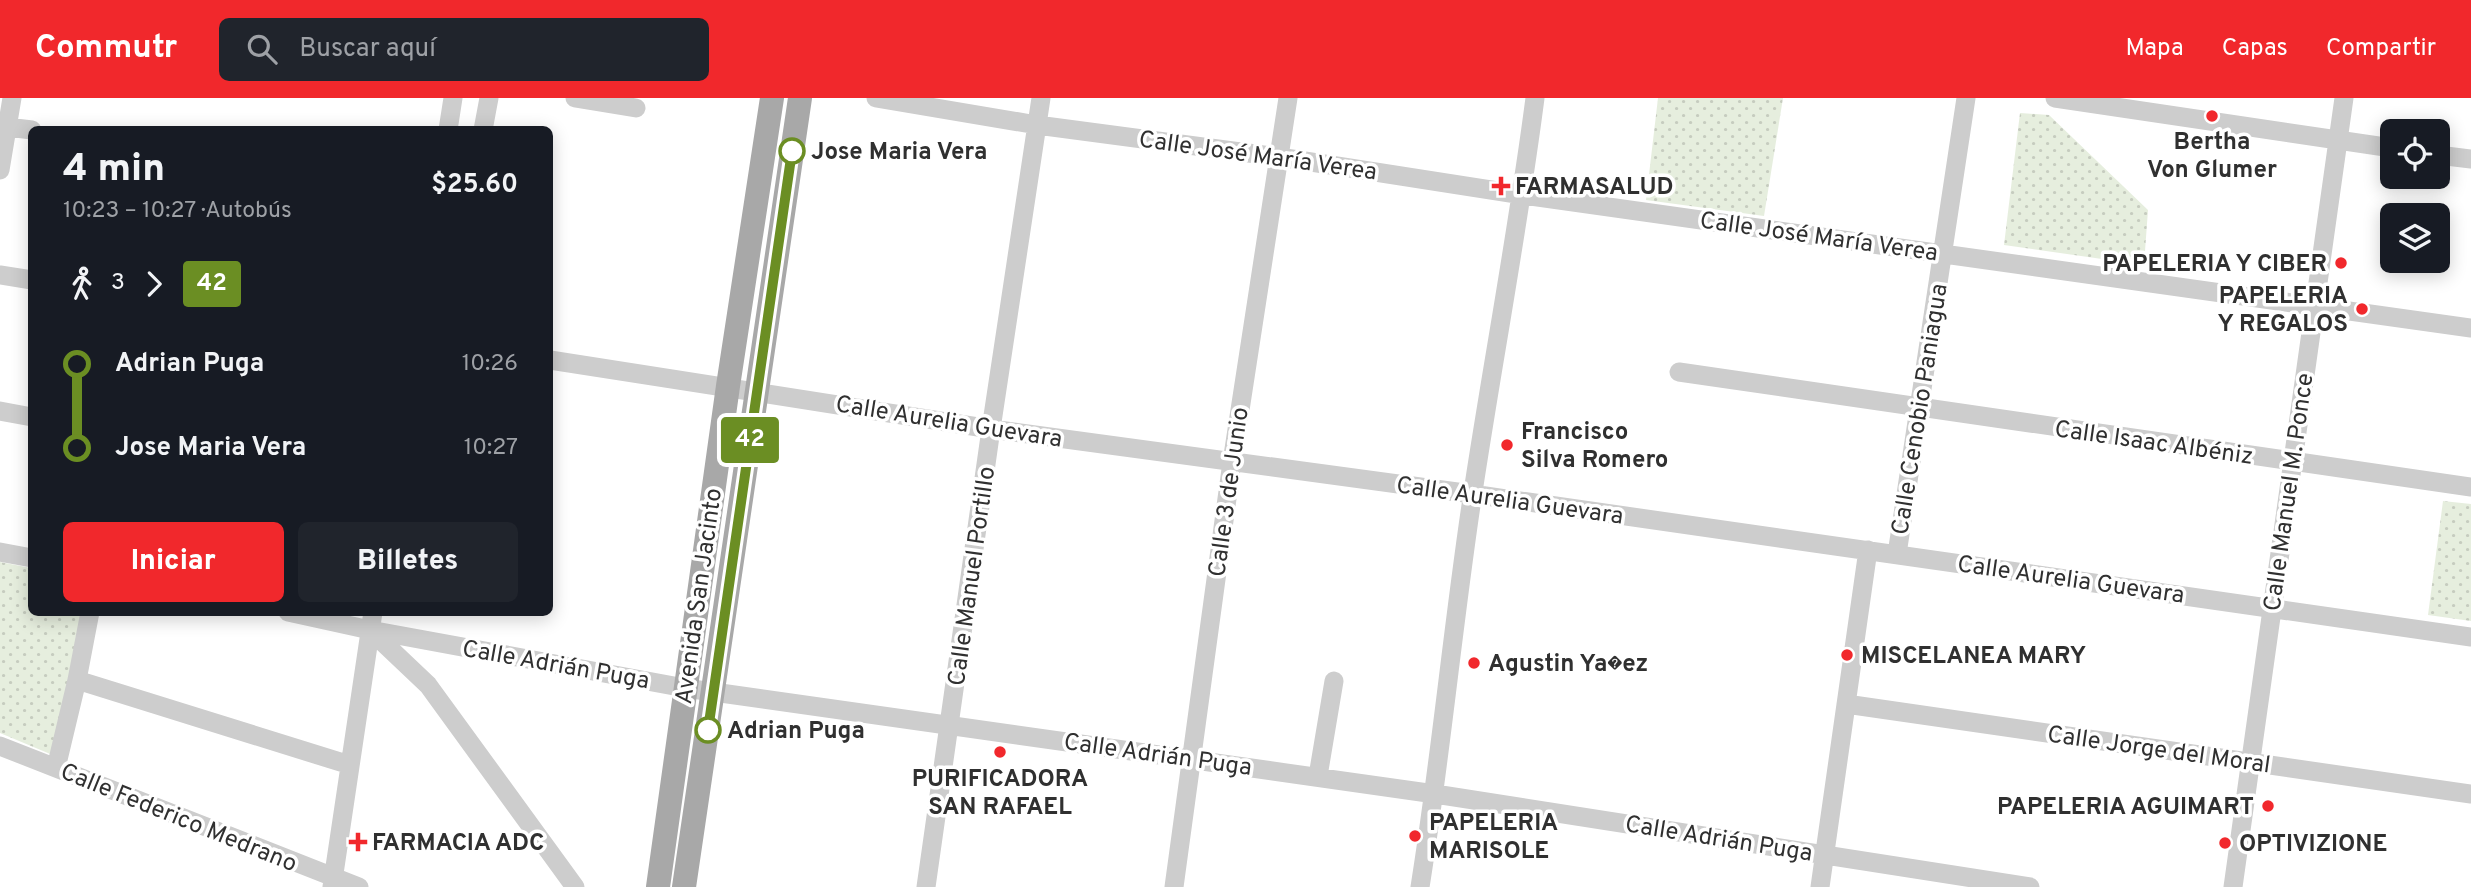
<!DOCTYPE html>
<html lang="es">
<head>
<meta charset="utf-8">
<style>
  :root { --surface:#171b24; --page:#20242c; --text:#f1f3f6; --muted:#9ea1a6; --accent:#f1282c }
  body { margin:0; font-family:Overpass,sans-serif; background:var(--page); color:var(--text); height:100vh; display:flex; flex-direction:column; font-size:26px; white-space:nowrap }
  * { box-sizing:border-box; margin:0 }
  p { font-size:23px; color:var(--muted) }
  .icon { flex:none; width:38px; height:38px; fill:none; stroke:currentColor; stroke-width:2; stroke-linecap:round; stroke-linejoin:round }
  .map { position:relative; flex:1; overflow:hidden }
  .side { position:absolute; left:28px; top:28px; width:525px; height:490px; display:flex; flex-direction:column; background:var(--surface); border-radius:10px; box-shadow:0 4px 18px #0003 }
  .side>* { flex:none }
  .badge { padding:0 14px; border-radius:5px; font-size:24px; line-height:46px }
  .tools { position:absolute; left:2380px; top:21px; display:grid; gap:14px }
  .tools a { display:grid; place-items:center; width:70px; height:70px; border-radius:10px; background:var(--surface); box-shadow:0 4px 18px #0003; font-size:35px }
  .map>.badge { position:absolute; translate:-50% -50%; box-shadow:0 0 0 4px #fff }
  .legs { display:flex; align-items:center; gap:10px; height:77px; padding:0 35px; font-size:23px }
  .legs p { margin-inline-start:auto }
  .head { display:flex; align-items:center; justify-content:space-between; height:119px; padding:0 35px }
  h1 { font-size:38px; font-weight:800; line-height:52px }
  .primary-button { display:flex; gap:14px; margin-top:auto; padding:14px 35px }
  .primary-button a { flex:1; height:80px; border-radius:10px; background:var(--accent); color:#fff; font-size:28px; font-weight:800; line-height:80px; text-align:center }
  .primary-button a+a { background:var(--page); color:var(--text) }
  ul { padding:0 35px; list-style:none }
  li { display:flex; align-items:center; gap:24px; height:84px; font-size:26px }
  li i { display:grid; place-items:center; width:10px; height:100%; margin:0 9px; background:currentColor }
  li i::after { content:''; width:18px; height:18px; margin:-9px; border:5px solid; border-radius:50%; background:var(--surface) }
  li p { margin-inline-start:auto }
  li:first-child i { background:linear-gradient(#0000 50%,currentColor 0) }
  li:last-child i { background:linear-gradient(currentColor 50%,#0000 0) }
  header { display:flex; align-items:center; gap:42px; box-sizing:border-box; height:98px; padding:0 35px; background:var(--accent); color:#fff }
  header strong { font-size:33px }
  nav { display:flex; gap:38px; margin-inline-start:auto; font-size:24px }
  .search { width:490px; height:63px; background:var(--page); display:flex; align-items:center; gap:18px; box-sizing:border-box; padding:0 24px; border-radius:10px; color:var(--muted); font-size:26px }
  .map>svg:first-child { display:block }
  .park { fill:url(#park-dots) }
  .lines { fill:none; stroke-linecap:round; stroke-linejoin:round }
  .minor { stroke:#cdcdcd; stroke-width:19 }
  .major { stroke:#a8a8a8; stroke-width:24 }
  .line-1-casing { stroke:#fff; stroke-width:16 }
  .line-1 { stroke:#6b8e23; stroke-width:10 }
  .poi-dot { fill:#f1282c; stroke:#fff; stroke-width:2.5 }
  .stop-1-dot { fill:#fff; stroke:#6b8e23; stroke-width:3.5 }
  .labels { text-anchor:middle; stroke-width:7; stroke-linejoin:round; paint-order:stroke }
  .poi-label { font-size:24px; font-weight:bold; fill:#303030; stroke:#fff; text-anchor:start }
  .stop-label { font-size:24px; font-weight:bold; fill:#303030; stroke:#fff; text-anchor:start }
  .street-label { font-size:24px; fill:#303030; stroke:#fff }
</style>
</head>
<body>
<header>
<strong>Commutr</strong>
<div class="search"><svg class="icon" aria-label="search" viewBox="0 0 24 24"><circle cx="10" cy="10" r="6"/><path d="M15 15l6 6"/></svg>Buscar aquí</div>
<nav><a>Mapa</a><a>Capas</a><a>Compartir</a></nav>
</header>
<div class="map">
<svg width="2471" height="789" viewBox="0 0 2471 789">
  <defs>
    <pattern id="park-dots" width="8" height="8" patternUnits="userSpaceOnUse" patternTransform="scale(1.75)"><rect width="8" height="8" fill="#e6eede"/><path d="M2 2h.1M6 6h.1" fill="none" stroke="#c6ccbf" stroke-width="1.8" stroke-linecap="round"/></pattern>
  </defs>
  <rect width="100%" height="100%" fill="#fff"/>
  <path class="park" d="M1658,0H1783L1764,118L1646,102Z
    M2020,15L2049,17L2148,112L2144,167L2004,147Z
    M2443,403L2471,406V523L2428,517Z
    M0,464L31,470L32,514L82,515L55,658L0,635Z"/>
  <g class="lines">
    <path class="minor" d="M575,0L636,10
      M876,0L1037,27L1279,59L1523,97L2471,230
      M2055,0L2392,50
      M7,29L32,32
      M448,32L453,0
      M483,32L489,0
      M2438,57L2471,61
      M0,72L12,0
      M0,177L32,182
      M550,262L991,331L1472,396L2471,539
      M1679,274L2471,389
      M0,313L32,319
      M0,454L32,460
      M1897,456L1966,0
      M288,514L370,532L685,590L1435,696L2030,789
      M370,532L428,587L575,789
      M77,582L350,667
      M1846,606L2471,696
      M0,648L359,789
      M56,670L77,582L90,514
      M1318,678L1334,583
      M332,789L373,514
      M926,789L991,331L1041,0
      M1174,789L1232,364L1288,0
      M1420,789C1441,658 1453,525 1473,394C1493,262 1518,132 1535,0
      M1820,789L1868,452
      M2233,789L2344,0"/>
    <path class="major" d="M658,789L728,288L772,0
      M684,789L800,0"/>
  </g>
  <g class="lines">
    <g class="line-1-casing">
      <path id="line-1" d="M708,632L792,53"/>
    </g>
    <use href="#line-1" class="line-1"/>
  </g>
  <g class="poi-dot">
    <circle cx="2212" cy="18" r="7"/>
    <path d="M1497.5 77.5h7v7h7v7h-7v7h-7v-7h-7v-7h7z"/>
    <circle cx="2341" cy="165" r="7"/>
    <circle cx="2362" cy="211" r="7"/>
    <circle cx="1507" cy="347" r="7"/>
    <circle cx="1847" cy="557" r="7"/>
    <circle cx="1474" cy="565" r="7"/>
    <circle cx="1000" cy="654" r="7"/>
    <circle cx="2268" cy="708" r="7"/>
    <circle cx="1415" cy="738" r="7"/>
    <path d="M354.5 733.5h7v7h7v7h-7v7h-7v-7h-7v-7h7z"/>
    <circle cx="2225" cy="745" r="7"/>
  </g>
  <g class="stop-1-dot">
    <circle cx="792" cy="53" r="12"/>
    <circle cx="708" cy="632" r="12"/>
  </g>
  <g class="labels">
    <g class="poi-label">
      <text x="2212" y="51" text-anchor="middle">Bertha<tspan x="2212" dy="28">Von Glumer</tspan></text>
      <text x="1515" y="96">FARMASALUD</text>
      <text x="2327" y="173" text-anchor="end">PAPELERIA Y CIBER</text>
      <text x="2348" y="205" text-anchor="end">PAPELERIA<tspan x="2348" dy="28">Y REGALOS</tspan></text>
      <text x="1521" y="341">Francisco<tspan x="1521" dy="28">Silva Romero</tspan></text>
      <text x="1861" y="565">MISCELANEA MARY</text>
      <text x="1488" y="573">Agustin Ya�ez</text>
      <text x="1000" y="688" text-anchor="middle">PURIFICADORA<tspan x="1000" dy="28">SAN RAFAEL</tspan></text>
      <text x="2254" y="716" text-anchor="end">PAPELERIA AGUIMART</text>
      <text x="1429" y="732">PAPELERIA<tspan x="1429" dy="28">MARISOLE</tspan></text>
      <text x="372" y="752">FARMACIA ADC</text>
      <text x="2239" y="753">OPTIVIZIONE</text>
    </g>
    <g class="stop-label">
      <text x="811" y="61">Jose Maria Vera</text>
      <text x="727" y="640">Adrian Puga</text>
    </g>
    <g class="street-label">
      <text transform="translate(1258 57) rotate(8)" y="8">Calle José María Verea</text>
      <text transform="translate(1819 138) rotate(8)" y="8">Calle José María Verea</text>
      <text transform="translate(1919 311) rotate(-81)" y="8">Calle Cenobio Paniagua</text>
      <text transform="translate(949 323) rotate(9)" y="8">Calle Aurelia Guevara</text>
      <text transform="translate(2154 344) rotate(8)" y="8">Calle Isaac Albéniz</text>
      <text transform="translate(1228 394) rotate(-82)" y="8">Calle 3 de Junio</text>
      <text transform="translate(2288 394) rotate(-82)" y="8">Calle Manuel M. Ponce</text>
      <text transform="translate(1510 402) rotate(8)" y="8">Calle Aurelia Guevara</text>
      <text transform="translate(971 478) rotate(-82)" y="8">Calle Manuel Portillo</text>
      <text transform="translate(2071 481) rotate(8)" y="8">Calle Aurelia Guevara</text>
      <text transform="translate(698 498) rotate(-82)" y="8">Avenida San Jacinto</text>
      <text transform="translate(556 566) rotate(10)" y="8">Calle Adrián Puga</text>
      <text transform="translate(2159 651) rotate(8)" y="8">Calle Jorge del Moral</text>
      <text transform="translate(1158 656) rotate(8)" y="8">Calle Adrián Puga</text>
      <text transform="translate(179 719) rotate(22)" y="8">Calle Federico Medrano</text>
      <text transform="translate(1719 740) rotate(9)" y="8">Calle Adrián Puga</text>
    </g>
  </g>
</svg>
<div class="tools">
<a><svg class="icon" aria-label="locate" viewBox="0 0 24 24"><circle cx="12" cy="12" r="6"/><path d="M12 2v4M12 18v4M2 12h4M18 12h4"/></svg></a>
<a><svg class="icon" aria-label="layers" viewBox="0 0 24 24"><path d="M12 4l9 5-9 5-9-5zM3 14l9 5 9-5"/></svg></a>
</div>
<b class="badge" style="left:750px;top:342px;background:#6b8e23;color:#fff">42</b>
<section class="side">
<div class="head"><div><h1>4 min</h1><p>10:23 – 10:27 · Autobús</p></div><b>$25.60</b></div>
<div class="legs"><svg class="icon" aria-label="walk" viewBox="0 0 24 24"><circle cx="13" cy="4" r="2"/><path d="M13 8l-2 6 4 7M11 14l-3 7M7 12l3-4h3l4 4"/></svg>3<svg class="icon" aria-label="forward" viewBox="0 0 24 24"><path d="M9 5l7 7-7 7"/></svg><b class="badge" style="background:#6b8e23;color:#fff">42</b></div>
<ul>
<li><i style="color:#6b8e23"></i><b>Adrian Puga</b><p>10:26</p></li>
<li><i style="color:#6b8e23"></i><b>Jose Maria Vera</b><p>10:27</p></li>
</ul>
<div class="primary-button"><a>Iniciar</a><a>Billetes</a></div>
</section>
</div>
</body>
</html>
